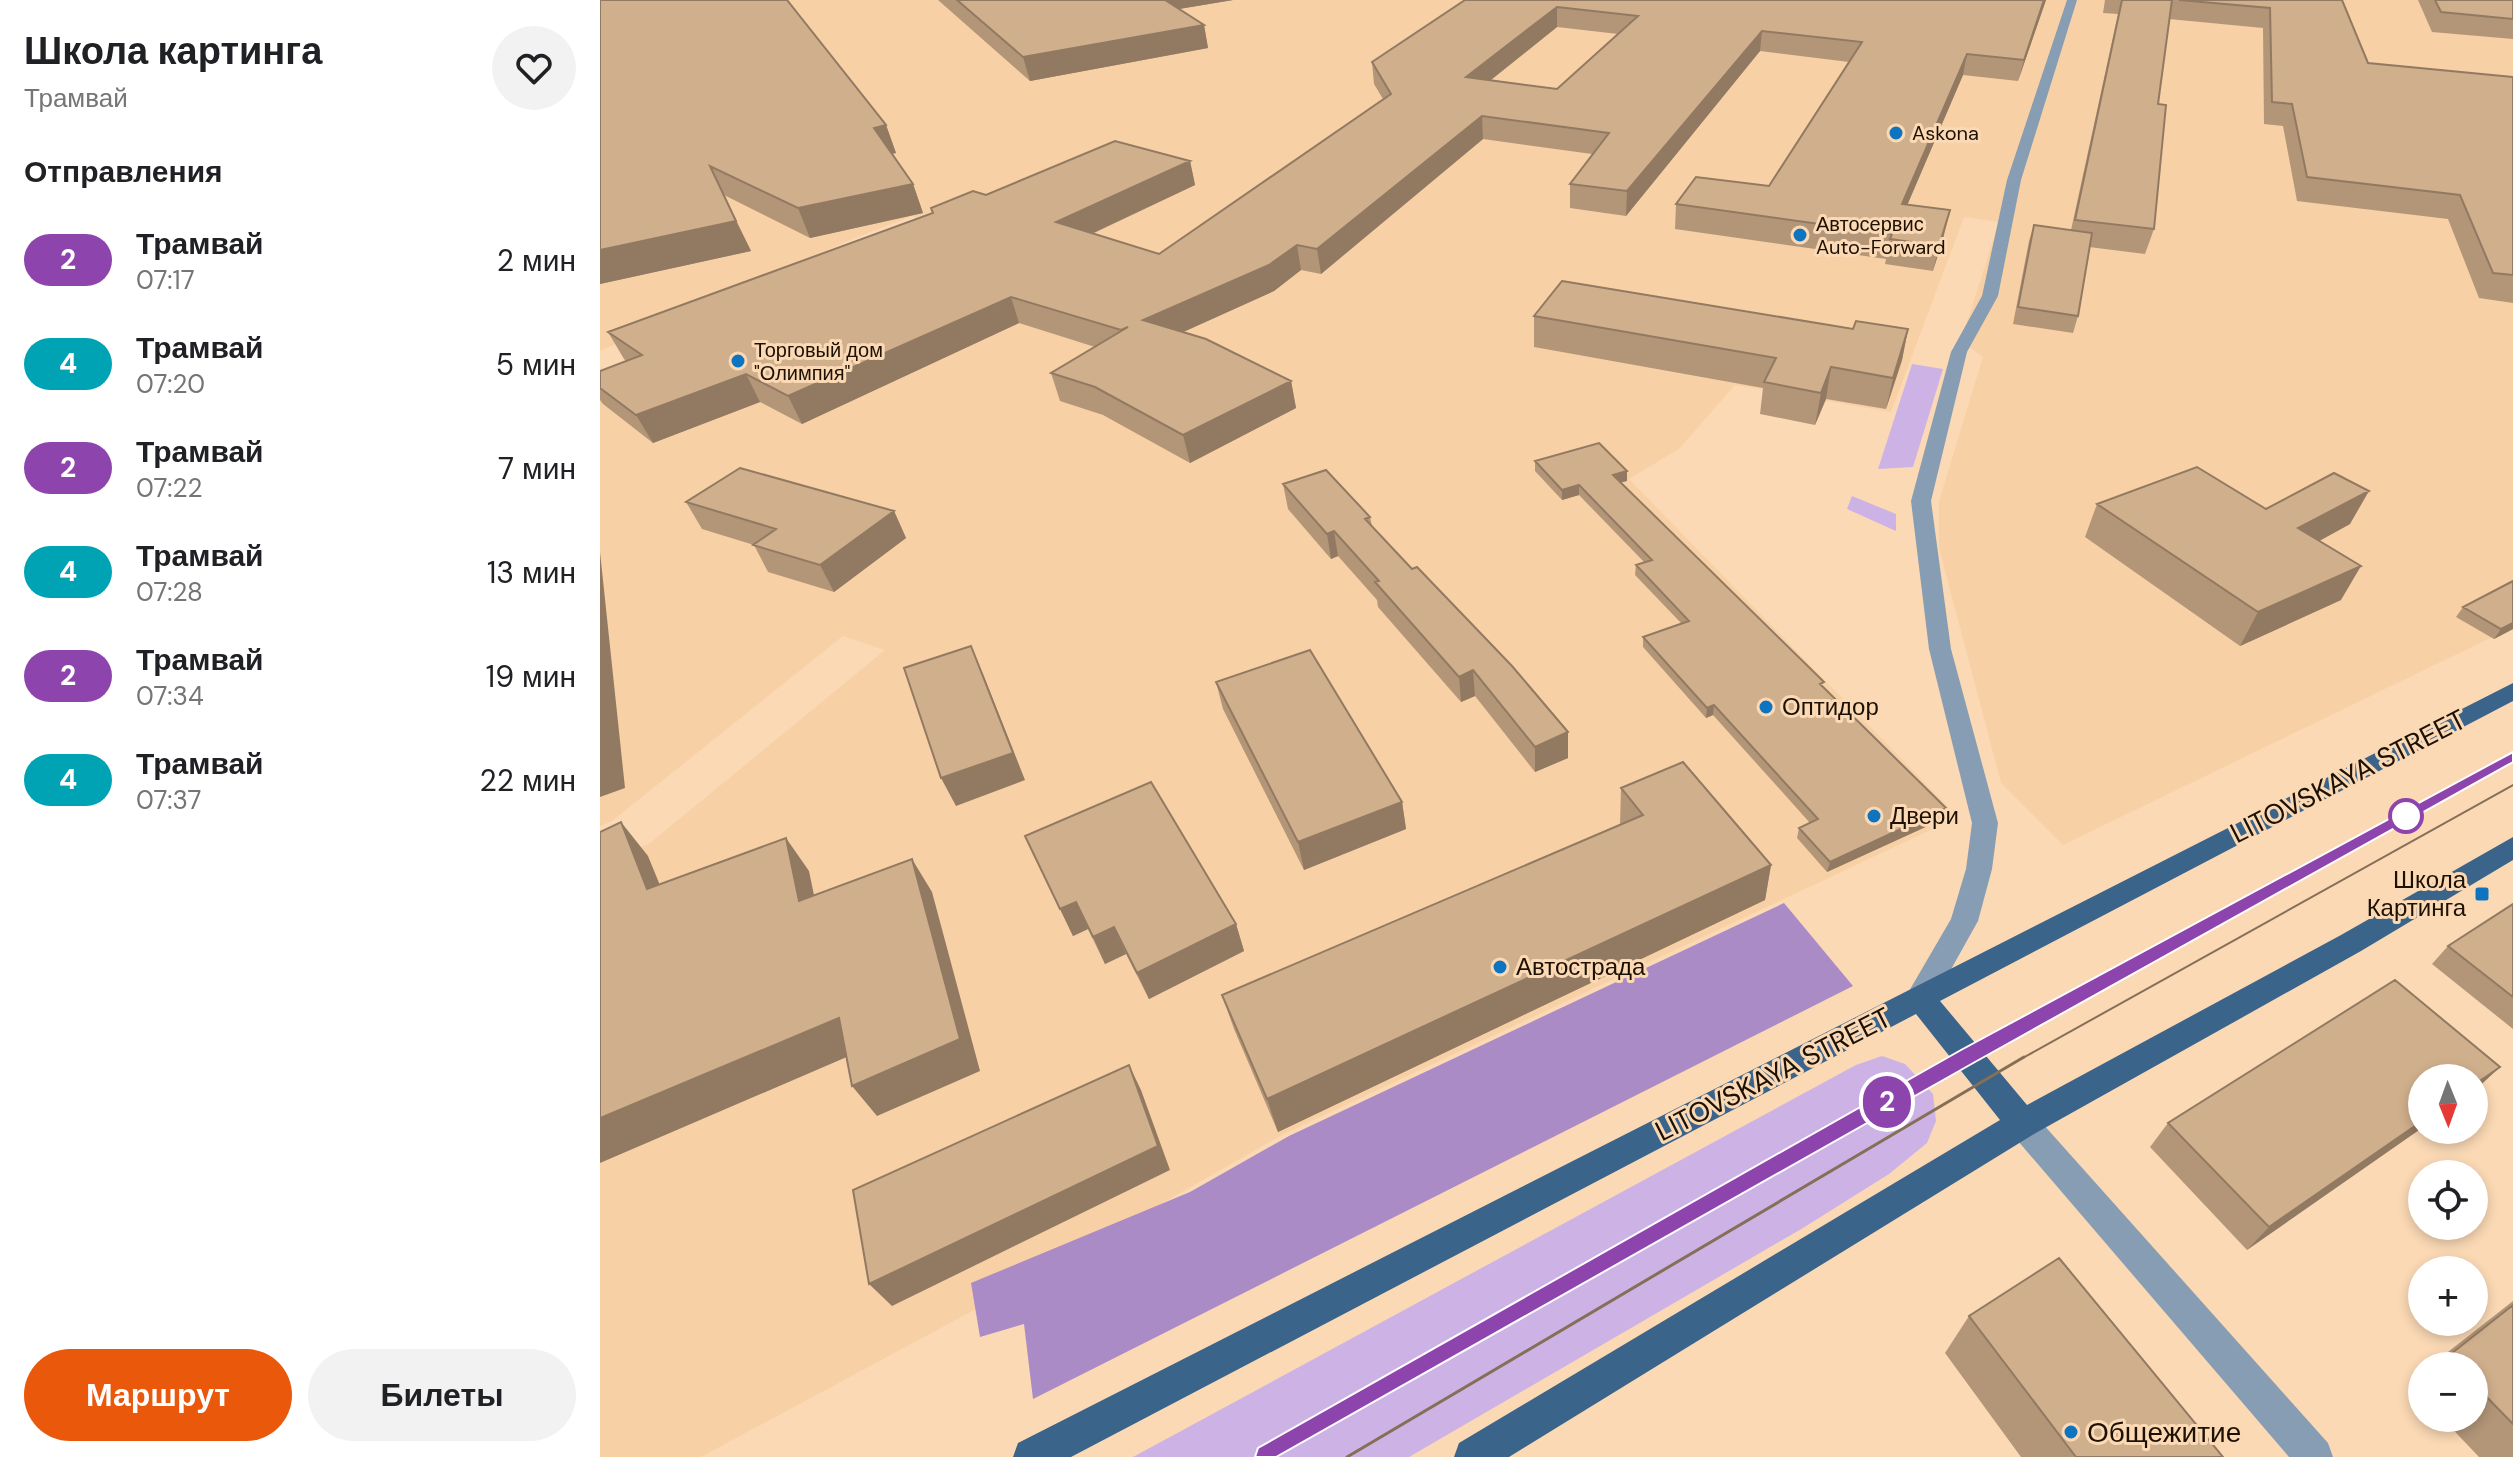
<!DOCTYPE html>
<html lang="ru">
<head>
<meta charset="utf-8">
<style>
  :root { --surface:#fff; --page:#f2f2f2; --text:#202124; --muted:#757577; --accent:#ea580c }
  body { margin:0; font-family:"DM Sans",sans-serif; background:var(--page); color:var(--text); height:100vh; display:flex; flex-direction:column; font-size:30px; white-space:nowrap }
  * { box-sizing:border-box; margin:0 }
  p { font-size:26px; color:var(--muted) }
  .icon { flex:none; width:44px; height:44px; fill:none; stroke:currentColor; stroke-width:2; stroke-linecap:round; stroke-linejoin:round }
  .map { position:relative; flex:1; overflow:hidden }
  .side { display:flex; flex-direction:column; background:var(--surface); width:600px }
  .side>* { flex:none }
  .badge { padding:0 16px; border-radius:26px; font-size:28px; line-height:52px }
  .needle { width:52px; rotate:179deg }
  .buttons { position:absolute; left:1808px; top:1064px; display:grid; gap:16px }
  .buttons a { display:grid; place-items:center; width:80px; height:80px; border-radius:50%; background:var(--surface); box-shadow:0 4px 12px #0003; font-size:40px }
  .map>.badge { position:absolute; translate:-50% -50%; box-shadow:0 0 0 4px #fff }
  h2 { padding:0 24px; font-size:30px; line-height:72px }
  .round { display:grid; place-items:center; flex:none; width:84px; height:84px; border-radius:42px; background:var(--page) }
  .headline { display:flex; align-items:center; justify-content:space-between; height:136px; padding:0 24px }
  h1 { font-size:38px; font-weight:600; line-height:60px }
  .action { display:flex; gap:16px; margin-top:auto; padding:16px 24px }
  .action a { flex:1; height:92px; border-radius:48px; background:var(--accent); color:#fff; font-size:32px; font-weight:600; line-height:92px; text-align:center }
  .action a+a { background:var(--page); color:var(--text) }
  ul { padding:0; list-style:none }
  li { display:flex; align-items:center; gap:24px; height:104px; padding:0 24px }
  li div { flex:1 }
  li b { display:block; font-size:30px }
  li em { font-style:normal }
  li .badge { min-width:88px; font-weight:700; text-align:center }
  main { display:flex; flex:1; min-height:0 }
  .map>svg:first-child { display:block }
  .built { fill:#f8d0a5 }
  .green { fill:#cdb2e6 }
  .forest { fill:#aa8bc6 }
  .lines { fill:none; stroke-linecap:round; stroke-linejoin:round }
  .street { fill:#879db3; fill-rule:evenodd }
  .primary { fill:#3b648a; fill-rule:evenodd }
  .tram-far1 { stroke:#866f57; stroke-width:2 }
  .tram { stroke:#866f57; stroke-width:3 }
  .wall { fill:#b39678; fill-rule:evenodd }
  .shaded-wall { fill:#927a62 }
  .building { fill:#d0af8c; stroke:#927a62; stroke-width:2; fill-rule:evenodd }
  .line { fill:#8e44ad; stroke:#fff; stroke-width:2 }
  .poi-dot { fill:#0e74c0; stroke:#fbd9b5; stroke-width:3 }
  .stop-dot { fill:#fff; stroke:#8e44ad; stroke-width:4 }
  .labels { text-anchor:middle; stroke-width:6; stroke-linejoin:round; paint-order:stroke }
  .far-poi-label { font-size:20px; fill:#1d1104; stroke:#fbd9b5; text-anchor:start }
  .poi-label { font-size:24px; fill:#1d1104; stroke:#fbd9b5; text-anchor:start }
  .near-street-label { font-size:28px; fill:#1d1104; stroke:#fbd9b5 }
  .near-poi-label { font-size:28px; fill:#1d1104; stroke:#fbd9b5; text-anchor:start }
</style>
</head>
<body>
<main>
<section class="side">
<div class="headline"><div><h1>Школа картинга</h1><p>Трамвай</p></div><a class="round"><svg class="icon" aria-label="heart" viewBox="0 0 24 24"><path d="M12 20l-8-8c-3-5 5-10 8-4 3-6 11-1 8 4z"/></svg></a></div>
<h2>Отправления</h2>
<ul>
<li><span class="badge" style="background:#8e44ad;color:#fff">2</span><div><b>Трамвай</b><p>07:17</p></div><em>2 мин</em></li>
<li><span class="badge" style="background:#00a3b4;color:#fff">4</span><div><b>Трамвай</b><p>07:20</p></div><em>5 мин</em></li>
<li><span class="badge" style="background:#8e44ad;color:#fff">2</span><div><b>Трамвай</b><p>07:22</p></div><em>7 мин</em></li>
<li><span class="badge" style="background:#00a3b4;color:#fff">4</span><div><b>Трамвай</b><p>07:28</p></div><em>13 мин</em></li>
<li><span class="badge" style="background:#8e44ad;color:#fff">2</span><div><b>Трамвай</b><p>07:34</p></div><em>19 мин</em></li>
<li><span class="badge" style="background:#00a3b4;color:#fff">4</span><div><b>Трамвай</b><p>07:37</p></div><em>22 мин</em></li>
</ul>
<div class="action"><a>Маршрут</a><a>Билеты</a></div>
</section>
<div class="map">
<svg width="1913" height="1457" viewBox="0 0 1913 1457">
  <rect width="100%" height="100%" fill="#fbd9b5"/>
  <path class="built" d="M0,0H1913V627L1463,845L1401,783L1339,548V501L1383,357L1361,341L1399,222L1364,217L1291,412L1135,385L1079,449L1029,479L1358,817L684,1134L376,1309L101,1457H0V865L50,843L285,650L243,636L12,821L0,826V380L327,233L313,216L257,237L0,351Z"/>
  <path class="green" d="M1312,364L1343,369L1313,467L1278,469Z
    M1252,496L1296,514V531L1247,509Z
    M1282,1056L1305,1064L1333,1094L1336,1121L1327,1143L1289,1174L1203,1228L809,1457H533L1256,1065Z"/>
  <path class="forest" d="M1184,903L1253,986L433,1399L424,1324L380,1337L371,1283L590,1192L689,1136Z"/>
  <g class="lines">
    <path class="street" d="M1467,0H1477L1421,180L1398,296L1367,352L1331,501L1351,649L1398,823L1392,869L1378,921L1330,1007L1320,1011L1310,1007L1305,998L1351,919L1366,869L1372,823L1329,649L1311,501L1351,352L1382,296L1407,180Z
      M1423,1109L1434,1114L1728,1443L1733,1457H1689L1412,1134L1407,1124L1412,1114Z"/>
    <path class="primary" d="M1913,683V701L1340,1001L1427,1105L1741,935L1913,837V860L1761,951L1434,1134L909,1457H854L859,1443L1400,1120L1316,1014L471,1457H413L418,1443Z"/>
    <path class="tram-far1" d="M1362,1059L1913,758
      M1421,1059L1913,785"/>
    <path class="tram" d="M667,1457L1366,1057
      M747,1457L1424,1057"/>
  </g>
  <path class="wall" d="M0,0L286,125L296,153L292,154L313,184L323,213L210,238L124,195L151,251L0,284Z
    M338,0H633L579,9L604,25L608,48L430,81Z
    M865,0H1446L1418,81L1363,75L1307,205L1344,235L1333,271L1285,264L1286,259L1075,229L1076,204L1169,186L1249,62L1160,51L1026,216L970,208V184L992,154L883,139L721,274L701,270L674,291L583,332L691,381L696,408L590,463L503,415L460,401L451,373L495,347L419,323L202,424L160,402L53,443L3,404L0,400V371L26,361L24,359L8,332L386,195L590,161L595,185L492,234L559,254L783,99L774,84L772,62ZM957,27L1018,34L957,89L891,80Z
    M1505,0H1742L1768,63L1913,77V303L1879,298L1848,219L1697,201L1683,126L1664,124L1663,28L1569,19L1558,104L1554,229L1545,254L1489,247L1478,316L1473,333L1413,324L1429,241L1434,225L1471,230L1518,14L1503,13Z
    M1818,0H1913V39L1832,32Z
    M934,316L1253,329H1308L1302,360L1286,409L1226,399L1215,425L1160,414L1163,388L934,347Z
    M935,461L1027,481L1020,482L1223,687L1343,819L1227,872L1197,838L1199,828L1210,823L1113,715L1106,718L1043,647V637L1081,623L1035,575L1036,565L1044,562L979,495L962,500L935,471Z
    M683,484L770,517L772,526L968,732V758L935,772L875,696L861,702L778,607L777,600L738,556L731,559L688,509Z
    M86,502L294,511L306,538L234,592L168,572L154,545L102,529Z
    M1497,504L1666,509L1750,524L1719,541L1741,600L1640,646L1485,537Z
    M1913,581V629L1894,639L1856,617L1863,607Z
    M616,682L802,802L806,829L704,870L623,709Z
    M1021,788L1171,865L1165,900L678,1132L634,1029L622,995L1020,825Z
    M425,836L636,924L644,951L549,999L526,954L505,964L488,929L473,936Z
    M1913,904V1029L1832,964L1848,946Z
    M1900,1067L1874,1091V1078L1647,1250L1550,1147L1568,1123Z
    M1913,1301V1457H1879L1842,1418H1874V1366H1830Z
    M1369,1316L1623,1457H1421L1345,1353Z
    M1822,1373V1397L1809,1383Z"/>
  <path class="shaded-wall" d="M553,0H633L555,13Z
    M1444,0H1446L1418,81L1424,60Z
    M957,7V27L867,99L866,77Z
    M604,25L608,48L430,81L423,57Z
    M1162,31L1160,51L1026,216L1027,191Z
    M1367,54L1363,75L1297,229L1302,204Z
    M882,116L883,139L721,274L717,249Z
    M286,125L296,153L284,155L274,128Z
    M590,161L595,185L463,247L456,222Z
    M313,184L323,213L210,238L198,208Z
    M1350,210L1344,235L1333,271L1339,246Z
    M136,221L151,251L0,284V250Z
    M697,245L701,270L674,291L550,347L543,320Z
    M411,297L419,323L202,424L188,396Z
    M1308,329L1302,360L1286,409L1293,378Z
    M1231,367L1226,399L1215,425L1221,393Z
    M146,374L160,402L53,443L36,415Z
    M691,381L696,408L590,463L583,435Z
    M1027,471V481L1012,485L1013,475Z
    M979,485V495L962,500V490Z
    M1769,491L1750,524L1681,562L1698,528Z
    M294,511L306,538L234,592L220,565Z
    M734,531L738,556L731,559L727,534Z
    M0,552L25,788L0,797Z
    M1761,566L1741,600L1640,646L1658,612Z
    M1913,623V629L1894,639L1901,629Z
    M371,646L383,674L425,780L356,806L341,778Z
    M873,670L875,696L861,702L859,677Z
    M1114,705L1113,715L1106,718L1107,708Z
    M968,732V758L935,772V747Z
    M802,802L806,829L704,870L698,842Z
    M1346,808L1343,819L1227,872L1230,862Z
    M21,822L48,856L75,922L47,889Z
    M186,838L209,871L222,934L199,901Z
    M312,859L332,892L380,1071L277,1116L252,1086Z
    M1171,865L1165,900L678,1132L667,1099Z
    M476,902L488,929L473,936L460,909Z
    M636,924L644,951L549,999L537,973Z
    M514,927L526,954L505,964L493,937Z
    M239,1018L263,1050L0,1163V1118Z
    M529,1065L541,1090L570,1170L292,1306L269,1284Z
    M1900,1067L1874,1091V1085Z
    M1822,1121V1128L1647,1250L1669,1227Z"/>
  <path class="building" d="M0,0H187L286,125L274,128L313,184L198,208L110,166L136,221L0,250Z
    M357,0H565L604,25L423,57Z
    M865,0H1444L1424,60L1367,54L1302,204L1350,210L1339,246L1290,239L1292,234L1076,204L1096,177L1169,186L1262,42L1162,31L1027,191L970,184L1009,133L882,116L717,249L697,245L669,265L543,320L606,339L691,381L583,435L495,387L451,373L528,327L521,330L411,297L188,396L146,374L36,415L0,388V371L42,355L8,332L333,213L331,208L373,191L386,195L515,141L590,161L456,222L559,254L791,94L772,62ZM957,7L1038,16L957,89L866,77Z
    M1522,0H1572L1558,104L1566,105L1554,229L1475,220Z
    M1579,0H1742L1768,63L1913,77V275L1893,273L1860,195L1707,177L1692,104L1672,102L1670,8Z
    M1835,0H1913V19L1841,12Z
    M1434,225L1492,233L1478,316L1418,307Z
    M962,281L1253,329L1256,321L1308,329L1293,378L1231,367L1221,393L1164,382L1176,358L934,316Z
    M999,443L1027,471L1013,475L1224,682L1220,684L1346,808L1230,862L1199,828L1218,819L1114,705L1107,708L1043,637L1089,621L1036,565L1052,560L979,485L962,490L935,461Z
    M1597,467L1666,509L1734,473L1769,491L1698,528L1761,566L1658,612L1497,504Z
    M140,468L294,511L220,565L153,545L176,529L86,502Z
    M726,470L770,517L765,519L812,569L817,567L912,666L968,732L935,747L873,670L859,677L775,582L779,581L734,531L727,534L683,484Z
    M1913,581V623L1901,629L1863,607Z
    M371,646L413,753L341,778L304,668Z
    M710,650L802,802L698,842L616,682Z
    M1083,762L1171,865L667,1099L622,995L1043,815L1021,788Z
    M551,782L636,924L537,973L514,927L493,937L476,902L460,909L425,836Z
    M21,822L47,889L186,838L199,901L312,859L360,1039L252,1086L239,1018L0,1118V832Z
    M1913,904V997L1848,946Z
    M1795,980L1900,1067L1874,1085V1078H1822V1121L1669,1227L1568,1123Z
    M529,1065L558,1146L269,1284L253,1190Z
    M1459,1258L1623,1457H1476L1369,1316Z
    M1913,1305V1424L1874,1384V1366H1856L1847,1357Z"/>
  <path class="line" d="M1913,752V762L1375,1062L676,1457H655L658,1448L1361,1050Z"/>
  <g class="poi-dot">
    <circle cx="1296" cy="133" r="8"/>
    <circle cx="1200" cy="235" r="8"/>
    <circle cx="138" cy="361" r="8"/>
    <circle cx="1166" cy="707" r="8"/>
    <circle cx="1274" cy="816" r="8"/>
    <rect x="1874" y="886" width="16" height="16" rx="4"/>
    <circle cx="900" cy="967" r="8"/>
    <circle cx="1471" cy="1432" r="8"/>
  </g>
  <circle class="stop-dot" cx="1806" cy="816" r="16"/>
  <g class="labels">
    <g class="far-poi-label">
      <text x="1312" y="140">Askona</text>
      <text x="1216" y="231">Автосервис<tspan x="1216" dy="23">Auto-Forward</tspan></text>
      <text x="154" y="357">Торговый дом<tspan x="154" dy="23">"Олимпия"</tspan></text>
    </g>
    <g class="poi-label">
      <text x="1182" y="715">Оптидор</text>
      <text x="1290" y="824">Двери</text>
      <text x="1866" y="888" text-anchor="end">Школа<tspan x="1866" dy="28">Картинга</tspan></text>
      <text x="916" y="975">Автострада</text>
    </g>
    <g class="near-street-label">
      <text transform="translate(1748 776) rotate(-27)" y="10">LITOVSKAYA STREET</text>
      <text transform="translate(1173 1074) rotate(-27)" y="10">LITOVSKAYA STREET</text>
    </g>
    <g class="near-poi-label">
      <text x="1487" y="1442">Общежитие</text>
    </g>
  </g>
</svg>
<div class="buttons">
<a><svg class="needle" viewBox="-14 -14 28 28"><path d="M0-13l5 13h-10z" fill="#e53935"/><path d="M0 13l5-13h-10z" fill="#757577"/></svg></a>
<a><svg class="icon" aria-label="locate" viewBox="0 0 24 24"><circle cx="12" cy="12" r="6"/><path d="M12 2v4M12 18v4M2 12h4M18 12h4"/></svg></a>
<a>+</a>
<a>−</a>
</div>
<b class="badge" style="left:1287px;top:1102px;background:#8e44ad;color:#fff">2</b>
</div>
</main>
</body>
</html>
